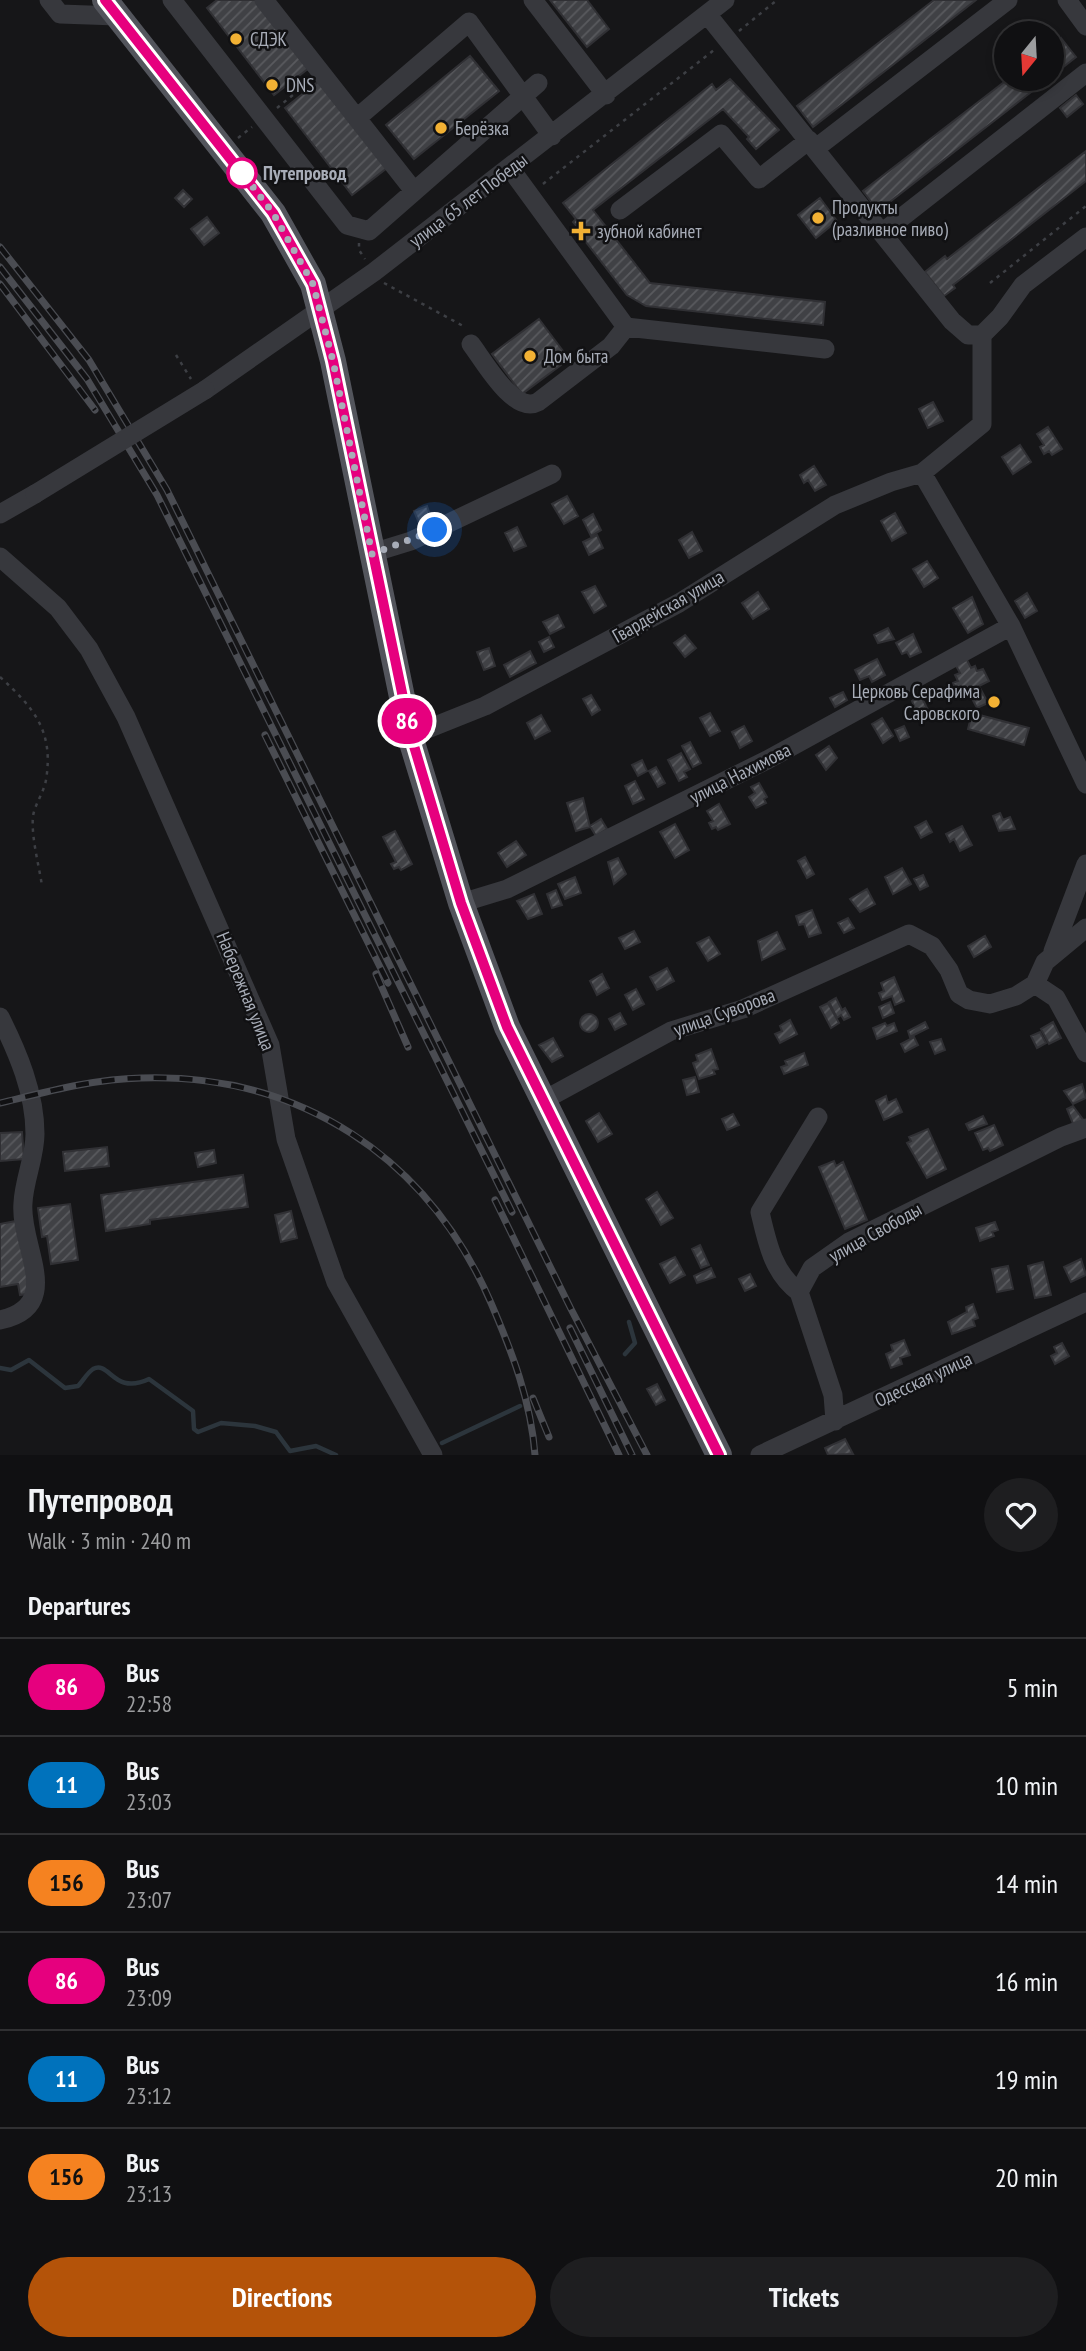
<!DOCTYPE html>
<html lang="en">
<head>
<meta charset="utf-8">
<style>
  :root { --surface:#101012; --page:#1e1e20; --text:#f1f3f6; --muted:#9c9d9f; --line:#303032; --accent:#b45309 }
  body { margin:0; font-family:"PT Sans Narrow",sans-serif; background:var(--page); color:var(--text); height:100vh; display:flex; flex-direction:column; font-size:26px; white-space:nowrap }
  * { box-sizing:border-box; margin:0 }
  p { font-size:23px; color:var(--muted) }
  .icon { flex:none; width:38px; height:38px; fill:none; stroke:currentColor; stroke-width:2; stroke-linecap:round; stroke-linejoin:round }
  .map { position:relative; height:1455px; overflow:hidden }
  .side { display:flex; flex-direction:column; background:var(--surface); flex:1 }
  .side>* { flex:none }
  .badge { padding:0 14px; border-radius:23px; font-size:24px; line-height:46px }
  .needle { width:46px; rotate:198deg }
  .buttons { position:absolute; left:994px; top:21px; display:grid; gap:14px }
  .buttons a { display:grid; place-items:center; width:70px; height:70px; border-radius:50%; background:var(--surface); box-shadow:0 4px 10px #0003,0 0 0 2px var(--line); font-size:35px }
  .you { position:absolute; width:35px; height:35px; margin:-18px; border:5px solid #fff; border-radius:50%; background:#1a73e8; box-shadow:0 0 0 10px #1a73e833 }
  .map>.badge { position:absolute; translate:-50% -50%; box-shadow:0 0 0 4px #fff }
  h2 { padding:0 28px; font-size:26px; line-height:63px }
  .round { display:grid; place-items:center; flex:none; width:74px; height:74px; border-radius:37px; background:var(--page) }
  .headline { display:flex; align-items:center; justify-content:space-between; height:119px; padding:0 28px }
  h1 { font-size:33px; font-weight:700; line-height:52px }
  .action { display:flex; gap:14px; margin-top:auto; padding:14px 28px }
  .action a { flex:1; height:80px; border-radius:42px; background:var(--accent); color:#fff; font-size:28px; font-weight:700; line-height:80px; text-align:center }
  .action a+a { background:var(--page); color:var(--text) }
  ul { padding:0; list-style:none }
  li { display:flex; align-items:center; gap:21px; height:98px; padding:0 28px; border-top:2px solid var(--line) }
  li div { flex:1 }
  li b { display:block; font-size:26px }
  li em { font-style:normal }
  li .badge { min-width:77px; font-weight:700; text-align:center }
  .map>svg:first-child { display:block }
  .lines { fill:none; stroke-linecap:round; stroke-linejoin:round }
  .stream { stroke:#2c353c; stroke-width:4.5 }
  .building { fill:url(#building-hatch); stroke:#303034; stroke-width:2 }
  .path { stroke:#3d3f44; stroke-width:2.5; stroke-dasharray:3.5 5; stroke-linecap:butt }
  .minor { stroke:#37383d; stroke-width:19 }
  .major { stroke:#53555c; stroke-width:26 }
  .rail-casing { stroke:#4a4c52; stroke-width:7 }
  .rail { stroke:#111113; stroke-width:4.5; stroke-dasharray:13; stroke-linecap:butt }
  .minor-bridge { stroke:#37383d; stroke-width:19 }
  .line-casing { stroke:#fff; stroke-width:16 }
  .line { stroke:#e6007e; stroke-width:10 }
  .walk { stroke:#a8adb8; stroke-width:7; stroke-dasharray:0 12.6 }
  .poi-dot { fill:#f2b134; stroke:#111113; stroke-width:2.5 }
  .stop-dot { fill:#fff; stroke:#e6007e; stroke-width:3.5 }
  .labels { text-anchor:middle; stroke-width:5; stroke-linejoin:round; paint-order:stroke }
  .poi-label { font-size:19px; fill:#a8adb8; stroke:#111113; text-anchor:start }
  .stop-label { font-size:19px; font-weight:bold; fill:#a8adb8; stroke:#111113; text-anchor:start }
  .street-label { font-size:19px; fill:#a8adb8; stroke:#111113 }
</style>
</head>
<body>
<div class="map">
<svg width="1086" height="1455" viewBox="0 0 1086 1455">
  <defs>
    <pattern id="building-hatch" width="6" height="6" patternUnits="userSpaceOnUse" patternTransform="scale(1.75)"><rect width="6" height="6" fill="#404145"/><path d="M-1 1l2-2M0 6l6-6M5 7l2-2" fill="none" stroke="#595a5e"/></pattern>
  </defs>
  <rect width="100%" height="100%" fill="#161618"/>
  <g class="lines">
    <path class="stream" d="M625,1354L635,1343L629,1322
      M0,1368L11,1370L29,1360L65,1388L78,1386C83,1381 87,1373 93,1369C110,1360 113,1396 149,1379L193,1411L194,1429L198,1432L221,1423L255,1426L276,1432L290,1451L316,1446L336,1455
      M442,1443L520,1406"/>
  </g>
  <path class="building" d="M217,0H256L309,68L274,95L207,8Z
    M550,0H587L609,29L587,47Z
    M934,0H976L813,127L797,106Z
    M1061,38L1076,57L1052,76V45Z
    M470,56L499,91L414,159L386,125Z
    M730,79L779,130L756,149L747,139L749,137L723,109L593,210L650,283L825,302L823,325L646,306L627,295L579,233L581,231L573,222L576,219L563,203L712,84L716,90Z
    M1008,79H1048L878,211L863,191Z
    M319,81L387,168L352,195L285,108Z
    M1076,95L1083,104L1067,117L1060,108Z
    M1086,151V181L953,285L955,288L944,296L925,272L945,256L947,259Z
    M183,190L192,199L184,207L175,198Z
    M820,198L837,221L816,238L798,215Z
    M207,217L219,233L204,245L191,229Z
    M539,319L569,359L522,394L492,354Z
    M933,402L943,421L928,428L919,409Z
    M1048,427L1062,449L1052,455L1049,451L1044,454L1040,447L1044,445L1037,434Z
    M1020,445L1031,462L1013,474L1002,457Z
    M814,466L826,485L815,491L808,480L804,483L800,475Z
    M567,496L578,516L564,524L552,504Z
    M427,506L431,518L419,523L414,511Z
    M895,513L906,533L892,541L881,521Z
    M593,514L601,530L591,536L583,520Z
    M517,527L526,546L514,551L505,533Z
    M692,532L702,551L689,558L679,540Z
    M597,535L603,548L589,555L583,542Z
    M927,561L938,578L924,587L913,569Z
    M595,586L606,606L594,613L582,592Z
    M758,592L769,609L753,619L742,603Z
    M1027,593L1037,611L1025,618L1015,601Z
    M972,597L983,624L968,633L953,608Z
    M558,615L564,627L550,634L543,622Z
    M888,628L894,639L878,643L874,635Z
    M913,634L921,652L910,657L907,652L902,654L896,643Z
    M685,635L696,648L685,657L674,643Z
    M549,637L554,647L544,652L539,642Z
    M489,648L495,666L484,670L477,652Z
    M530,651L536,663L510,677L504,665Z
    M966,658L971,668L975,666L977,671L983,669L989,681L979,686L988,703L977,708L968,691L959,695L953,683L958,681L955,675L960,673L955,664Z
    M877,659L885,675L872,682L869,676L860,680L855,670Z
    M843,692L847,700L835,707L830,698Z
    M591,695L600,710L592,715L583,699Z
    M921,696L929,712L916,719L911,707L914,706L912,701Z
    M710,713L720,731L710,736L700,718Z
    M972,713L1029,728L1024,745L968,729Z
    M541,715L550,731L535,739L527,723Z
    M882,718L893,736L883,743L872,724Z
    M744,726L752,741L740,748L732,732Z
    M904,726L909,737L900,741L895,730Z
    M690,742L701,763L693,767L682,746Z
    M829,746L837,758L826,770L816,755Z
    M681,753L690,769L684,772L687,777L679,781L668,760Z
    M642,760L647,771L638,776L632,765Z
    M656,767L665,783L658,787L649,771Z
    M635,781L644,799L633,804L625,786Z
    M759,783L767,797L764,799L766,803L756,808L749,797L755,793L751,787Z
    M583,798L590,827L576,831L567,803Z
    M719,804L730,824L718,830L716,827L712,829L709,823L713,821L707,811Z
    M1000,813L1003,820L1010,817L1015,829L999,831L993,816Z
    M601,819L607,829L596,836L590,826Z
    M926,821L932,832L921,838L915,827Z
    M675,824L689,850L675,858L660,832Z
    M962,826L972,845L960,851L954,839L950,842L946,834Z
    M395,831L412,864L401,870L399,867L394,869L391,864L396,862L383,837Z
    M516,841L526,855L507,867L498,853Z
    M805,857L814,874L807,878L798,861Z
    M618,858L626,874L614,884L608,862Z
    M902,868L911,884L893,894L885,877Z
    M923,875L928,886L920,890L914,879Z
    M575,877L581,893L565,899L558,884Z
    M867,889L875,904L860,912L850,899Z
    M556,890L562,905L552,908L547,894Z
    M534,894L542,914L528,919L517,901Z
    M812,910L821,933L809,937L804,924L799,925L796,916Z
    M848,918L854,928L844,933L838,923Z
    M634,931L640,942L625,949L619,938Z
    M777,932L785,949L762,960L758,941Z
    M985,936L991,947L974,957L968,946Z
    M709,937L720,954L708,961L697,943Z
    M667,968L674,981L657,990L650,977Z
    M602,974L609,988L597,995L590,981Z
    M894,977L904,1001L895,1005L892,996L882,1000L879,993L884,991L881,983Z
    M636,989L644,1004L633,1010L625,995Z
    M836,998L842,1010L845,1008L850,1017L844,1020L841,1015L837,1018L829,1002Z
    M890,1002L894,1013L883,1018L879,1007Z
    M828,1003L839,1023L831,1028L820,1007Z
    M620,1013L626,1024L615,1030L609,1019Z
    M580 1023a9 9 0 1 1 18 0a9 9 0 1 1-18 0Z
    M790,1020L797,1034L780,1043L775,1034L782,1031L780,1026Z
    M925,1022L928,1028L910,1037L908,1031Z
    M1053,1022L1061,1038L1049,1044L1041,1029Z
    M885,1023L887,1026L894,1023L897,1031L877,1039L873,1028Z
    M1040,1032L1046,1043L1037,1048L1031,1036Z
    M914,1037L918,1045L905,1052L901,1044Z
    M553,1038L563,1056L552,1062L539,1045Z
    M941,1039L945,1050L935,1054L930,1042Z
    M711,1049L718,1069L713,1070L715,1074L699,1079L693,1063L698,1061L696,1055Z
    M804,1053L808,1065L784,1074L781,1067L787,1065L785,1061Z
    M695,1077L699,1092L687,1095L683,1080Z
    M1082,1084L1086,1098L1073,1104L1064,1091Z
    M886,1096L888,1103L896,1099L902,1112L884,1120L876,1101Z
    M1073,1106L1084,1121L1074,1126L1067,1109Z
    M599,1113L612,1134L598,1142L586,1121Z
    M733,1114L739,1125L727,1130L722,1119Z
    M983,1116L987,1124L969,1130L966,1124Z
    M994,1125L1003,1145L990,1151L988,1148L983,1150L975,1133Z
    M928,1129L946,1169L927,1178L907,1143L911,1141L909,1137Z
    M22,1132L24,1159L0,1161V1133Z
    M107,1147L109,1166L65,1171L63,1152Z
    M214,1150L216,1163L198,1167L195,1153Z
    M834,1161L836,1166L843,1162L867,1220L845,1229L819,1167Z
    M243,1175L248,1207L150,1220V1224L106,1231L101,1195Z
    M657,1192L673,1218L661,1225L646,1199Z
    M70,1204L78,1260L51,1264L47,1236L42,1237L38,1208Z
    M291,1211L297,1238L281,1242L275,1215Z
    M21,1220L32,1293L20,1295L18,1284L0,1287V1224Z
    M995,1222L998,1230L992,1232L994,1236L980,1241L976,1228Z
    M700,1245L709,1265L701,1268L692,1249Z
    M675,1257L685,1275L670,1283L660,1264Z
    M1081,1259L1086,1275L1071,1282L1064,1267Z
    M1043,1262L1051,1295L1035,1298L1028,1266Z
    M1008,1266L1013,1289L997,1292L992,1269Z
    M711,1268L715,1277L697,1283L694,1276Z
    M750,1274L756,1286L745,1291L739,1279Z
    M973,1304L978,1318L973,1320L975,1326L952,1334L948,1322L967,1312L966,1307Z
    M904,1340L910,1355L900,1358L902,1364L891,1368L886,1354L893,1351L891,1345Z
    M1062,1343L1069,1356L1055,1364L1051,1356L1057,1353L1054,1347Z
    M657,1384L665,1400L656,1405L647,1389Z
    M845,1439L853,1454L828,1455L825,1448Z"/>
  <g class="lines">
    <path class="path" d="M739,31L777,0
      M277,108L310,81
      M238,138L252,127
      M543,184L714,50
      M359,243V250L365,259
      M384,283L465,327
      M990,283L1086,206
      M176,355L191,379
      M0,677C34,708 54,731 46,780C44,792 35,804 33,816C31,837 39,865 42,886"/>
    <path class="minor" d="M49,0L60,14L117,16
      M172,0L347,225L369,231L538,83
      M264,0L414,191
      M533,0L606,95
      M1067,0L1086,26
      M707,14L952,321L968,335H982L1000,317L1023,285L1086,237
      M357,118L469,22L552,136
      M816,148L1008,0
      M510,168L626,327L825,349
      M620,210L721,134L759,179L809,140
      M883,232L1086,73
      M471,344C484,361 514,415 538,402L611,346L626,327
      M205,390L374,272L725,0
      M922,473L1011,626L1086,784
      M0,514L35,494
      M372,553L411,541L552,474
      M0,557L58,608L89,649L126,717L270,1045L286,1139L336,1282L433,1455
      M410,736L485,706L679,603L835,505L891,482L922,473L982,424V335
      M461,903L507,889L767,760L1011,626
      M1053,951L1086,864
      M1035,984L1056,998L1086,1053
      M0,1017C18,1053 35,1093 35,1134C35,1157 24,1180 23,1203C19,1246 66,1306 0,1320
      M544,1100L671,1031L743,1009L909,934L932,946L949,970L959,994L969,1000L990,1004L1016,996L1035,984L1045,962L1086,928
      M799,1292C773,1273 767,1242 760,1212L818,1117
      M835,1421L833,1395L799,1292L812,1268L849,1242L1061,1137L1086,1128
      M760,1455L1086,1302"/>
    <path class="major" d="M105,0L273,213L313,284L333,361L410,736L461,903L507,1027L719,1455"/>
    <g class="rail-casing">
      <path id="rail" d="M0,247L89,360L167,490L571,1309L647,1455
        M0,267L87,379L157,495L512,1212
        M0,284L95,410
        M265,735L388,983
        M376,974L408,1047
        M0,1103C46,1092 93,1079 141,1078C300,1073 428,1157 491,1303C512,1352 531,1401 535,1455
        M495,1200L619,1455
        M570,1328L632,1455
        M533,1398L549,1437"/>
    </g>
    <use href="#rail" class="rail"/>
    <path class="minor-bridge" d="M35,494L205,390"/>
  </g>
  <g class="lines">
    <g class="line-casing">
      <path id="line" d="M105,0L273,213L313,284L333,361L411,736L461,903L507,1027L719,1455"/>
    </g>
    <use href="#line" class="line"/>
    <path class="walk" d="M242,173L240,170L273,213L313,284L333,361L372,554L435,530"/>
  </g>
  <g class="poi-dot">
    <circle cx="236" cy="39" r="7"/>
    <circle cx="272" cy="85" r="7"/>
    <circle cx="441" cy="128" r="7"/>
    <circle cx="818" cy="218" r="7"/>
    <path d="M577.5 220.5h7v7h7v7h-7v7h-7v-7h-7v-7h7z"/>
    <circle cx="530" cy="356" r="7"/>
    <circle cx="994" cy="702" r="7"/>
  </g>
  <circle class="stop-dot" cx="242" cy="173" r="14"/>
  <g class="labels">
    <g class="poi-label">
      <text x="250" y="46">СДЭК</text>
      <text x="286" y="92">DNS</text>
      <text x="455" y="135">Берёзка</text>
      <text x="832" y="214">Продукты<tspan x="832" dy="22">(разливное пиво)</tspan></text>
      <text x="597" y="238">зубной кабинет</text>
      <text x="544" y="363">Дом быта</text>
      <text x="980" y="698" text-anchor="end">Церковь Серафима<tspan x="980" dy="22">Саровского</tspan></text>
    </g>
    <g class="stop-label">
      <text x="263" y="180">Путепровод</text>
    </g>
    <g class="street-label">
      <text transform="translate(468 200) rotate(-37)" y="7">улица 65 лет Победы</text>
      <text transform="translate(668 606) rotate(-30)" y="7">Гвардейская улица</text>
      <text transform="translate(740 773) rotate(-27)" y="7">улица Нахимова</text>
      <text transform="translate(246 991) rotate(68)" y="7">Набережная улица</text>
      <text transform="translate(724 1012) rotate(-20)" y="7">улица Суворова</text>
      <text transform="translate(875 1232) rotate(-29)" y="7">улица Свободы</text>
      <text transform="translate(923 1379) rotate(-25)" y="7">Одесская улица</text>
    </g>
  </g>
</svg>
<div class="buttons">
<a><svg class="needle" viewBox="-14 -14 28 28"><path d="M0-13l5 13h-10z" fill="#e53935"/><path d="M0 13l5-13h-10z" fill="#9c9d9f"/></svg></a>
</div>
<div class="you" style="left:435px;top:530px"></div>
<b class="badge" style="left:407px;top:721px;background:#e6007e;color:#fff">86</b>
</div>
<section class="side">
<div class="headline"><div><h1>Путепровод</h1><p>Walk · 3 min · 240 m</p></div><a class="round"><svg class="icon" aria-label="heart" viewBox="0 0 24 24"><path d="M12 20l-8-8c-3-5 5-10 8-4 3-6 11-1 8 4z"/></svg></a></div>
<h2>Departures</h2>
<ul>
<li><span class="badge" style="background:#e6007e;color:#fff">86</span><div><b>Bus</b><p>22:58</p></div><em>5 min</em></li>
<li><span class="badge" style="background:#0072bc;color:#fff">11</span><div><b>Bus</b><p>23:03</p></div><em>10 min</em></li>
<li><span class="badge" style="background:#f58220;color:#111">156</span><div><b>Bus</b><p>23:07</p></div><em>14 min</em></li>
<li><span class="badge" style="background:#e6007e;color:#fff">86</span><div><b>Bus</b><p>23:09</p></div><em>16 min</em></li>
<li><span class="badge" style="background:#0072bc;color:#fff">11</span><div><b>Bus</b><p>23:12</p></div><em>19 min</em></li>
<li><span class="badge" style="background:#f58220;color:#111">156</span><div><b>Bus</b><p>23:13</p></div><em>20 min</em></li>
</ul>
<div class="action"><a>Directions</a><a>Tickets</a></div>
</section>
</body>
</html>
